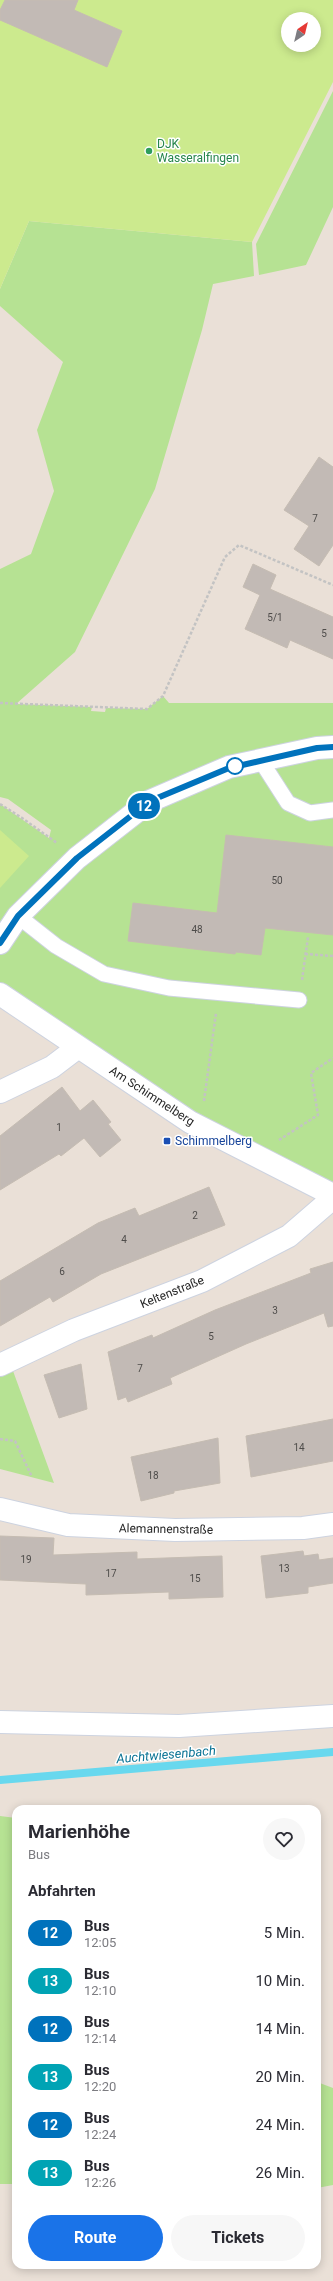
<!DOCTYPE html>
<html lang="de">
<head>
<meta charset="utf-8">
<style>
  :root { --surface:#fff; --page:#f7f7f7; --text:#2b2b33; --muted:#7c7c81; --accent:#1a73e8 }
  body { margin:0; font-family:Roboto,sans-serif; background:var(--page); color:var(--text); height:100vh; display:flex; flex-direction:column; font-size:15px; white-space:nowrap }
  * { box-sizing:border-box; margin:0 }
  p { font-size:13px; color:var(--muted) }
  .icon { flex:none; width:22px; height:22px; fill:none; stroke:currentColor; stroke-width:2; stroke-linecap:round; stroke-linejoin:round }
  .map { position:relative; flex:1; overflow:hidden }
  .sheet { position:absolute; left:12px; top:1805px; width:309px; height:464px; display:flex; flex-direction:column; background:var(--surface); border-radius:12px; box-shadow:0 2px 10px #0003 }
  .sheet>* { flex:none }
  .badge { padding:0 8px; border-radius:13px; font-size:14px; line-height:26px }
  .needle { width:26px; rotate:35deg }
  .controls { position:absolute; left:281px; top:12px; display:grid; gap:8px }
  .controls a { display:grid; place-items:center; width:40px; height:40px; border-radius:50%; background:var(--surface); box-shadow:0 2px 10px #0003; font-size:20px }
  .map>.badge { position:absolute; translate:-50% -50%; box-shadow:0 0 0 2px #fff }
  h2 { padding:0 16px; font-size:15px; line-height:36px }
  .round { display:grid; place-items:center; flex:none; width:42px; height:42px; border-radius:21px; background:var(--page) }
  .overview { display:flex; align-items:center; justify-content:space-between; height:68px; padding:0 16px }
  h1 { font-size:19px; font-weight:700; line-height:30px }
  .primary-button { display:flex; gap:8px; margin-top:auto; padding:8px 16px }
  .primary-button a { flex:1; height:46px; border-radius:24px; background:var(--accent); color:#fff; font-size:16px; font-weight:700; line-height:46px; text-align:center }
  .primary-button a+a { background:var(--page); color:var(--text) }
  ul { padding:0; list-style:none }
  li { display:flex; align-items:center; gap:12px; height:48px; padding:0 16px }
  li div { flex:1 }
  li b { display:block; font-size:15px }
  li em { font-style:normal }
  li .badge { min-width:44px; font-weight:700; text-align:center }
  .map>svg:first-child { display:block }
  .green { fill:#b6e293 }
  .pitch { fill:#ccea8e; fill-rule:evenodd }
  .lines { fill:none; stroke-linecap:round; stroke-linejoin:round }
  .stream { stroke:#68d8ee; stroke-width:8 }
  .building { fill:#c2bab5; stroke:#c5bcb2 }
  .service-casing { stroke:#cdd3e0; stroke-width:17 }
  .minor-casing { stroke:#cdd3e0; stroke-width:24 }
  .tertiary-casing { stroke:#cdd3e0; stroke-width:24 }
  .path { stroke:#c3c3c3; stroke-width:2.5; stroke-dasharray:3 2; stroke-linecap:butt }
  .service { stroke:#fff; stroke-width:15 }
  .minor { stroke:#fff; stroke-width:22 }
  .tertiary { stroke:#fff; stroke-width:22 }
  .line-casing { stroke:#fff; stroke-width:9 }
  .line { stroke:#0072bc; stroke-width:6 }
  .leisure-dot { fill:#2e9e5b; stroke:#fff; stroke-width:1.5 }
  .stop-dot { fill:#fff; stroke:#0072bc; stroke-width:2 }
  .transit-dot { fill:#1a4fb4; stroke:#fff; stroke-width:1.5 }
  .labels { text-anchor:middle; stroke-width:3; stroke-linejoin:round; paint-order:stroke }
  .number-label { font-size:10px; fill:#4e4c4a }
  .leisure-label { font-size:12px; fill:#27864d; stroke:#fff; text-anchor:start }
  .street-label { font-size:12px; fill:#272727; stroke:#fff }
  .transit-label { font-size:12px; fill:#164399; stroke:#fff; text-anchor:start }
  .water-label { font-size:13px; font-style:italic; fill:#0c7495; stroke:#fff }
</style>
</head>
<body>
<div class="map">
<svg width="333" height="2281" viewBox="0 0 333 2281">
  <rect width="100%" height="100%" fill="#eae0d7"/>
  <path class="green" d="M333,91V207L306,265L259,275L256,244Z
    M29,221L252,242L254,276L213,284L202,330L155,489L75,652L16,704L92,707L91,711L105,712L106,708L147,709L163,696L169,703H333V743L146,797L0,935V804L49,838L51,830L8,799L0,797V569L31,554L54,491L37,430L63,362L0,306V289Z
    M333,751V1189L192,1118L0,988V952L20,921L153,805L231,772Z
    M9,1360L54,1483L0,1469V1365Z
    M0,1816L16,1818V2184H0Z
    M317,2082L333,2088V2185L317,2188Z"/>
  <path class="pitch" d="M0,0H333V82L252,242L29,221L0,289ZM288,19H314V45H288Z
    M0,830L29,856L0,888Z"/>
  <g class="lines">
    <path class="stream" d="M0,1780L333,1752"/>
  </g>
  <path class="building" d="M5,0H78L74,10L122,31L107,67L0,20V10Z
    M319,457L333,467V545L319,566L294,549L309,526L284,510Z
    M253,564L276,575L270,589L333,617V659L290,640L287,648L245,629L260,595L243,587Z
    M226,835L333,847V935L265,928L261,955L236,952L235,954L128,941L133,903L217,913Z
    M62,1087L80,1111L93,1100L111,1122L108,1124L121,1140L100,1157L84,1138L61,1156L59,1154L0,1190V1136Z
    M209,1187L225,1225L101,1274L53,1302L50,1297L0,1326V1281L98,1223L135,1208L139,1216Z
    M333,1262V1326L328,1327L324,1313L246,1344L170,1378L172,1384L128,1402L126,1397L118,1400L108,1352L152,1335L153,1338L215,1310L311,1273L310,1269Z
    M81,1364L87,1409L59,1418L44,1375Z
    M333,1419V1461L251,1477L246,1436Z
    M218,1438L220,1483L174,1491V1493L141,1501L131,1457Z
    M0,1536L54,1538L53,1555L137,1552V1559L222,1556L223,1597L169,1599V1592L86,1595V1584L0,1580Z
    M303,1551L304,1556L318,1554L319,1560L333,1558V1583L308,1587V1593L266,1598L261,1556Z"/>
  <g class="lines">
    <g class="service-casing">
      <path id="service" d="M261,761L288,803L310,813L333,810
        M18,916L56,946L104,974L169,988L299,1000"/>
    </g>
    <g class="minor-casing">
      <path id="minor" d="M0,943L18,916L77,858L150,801L229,767L317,748L333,747
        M0,994L190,1122L333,1195
        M0,1092L52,1067L77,1048
        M0,1365L74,1330L202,1281L289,1236L333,1198
        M0,1509L68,1525L175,1530L303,1528L333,1524"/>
    </g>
    <g class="tertiary-casing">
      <path id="tertiary" d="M0,1722L179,1726L333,1716"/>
    </g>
    <path class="path" d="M0,703L147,709L163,696L225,557L239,545L333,585
      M0,804L22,818L57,843
      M305,954L333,956
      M302,980L308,937
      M204,1101L216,1013
      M279,1140L318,1115L311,1073L333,1058
      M0,1439L15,1441L32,1477"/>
    <use href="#service" class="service"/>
    <use href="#minor" class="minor"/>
    <use href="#tertiary" class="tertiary"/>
  </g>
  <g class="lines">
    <g class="line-casing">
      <path id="line" d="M0,943L18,916L77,858L150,801L229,768L317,748L333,747"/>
    </g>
    <use href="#line" class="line"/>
  </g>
  <circle class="leisure-dot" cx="149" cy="151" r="4"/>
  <circle class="stop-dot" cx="235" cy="766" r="8"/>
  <rect class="transit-dot" x="163" y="1137" width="8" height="8" rx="2"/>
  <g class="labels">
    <g class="number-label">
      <text x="315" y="522">7</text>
      <text x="275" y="621">5/1</text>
      <text x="324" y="637">5</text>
      <text x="277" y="884">50</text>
      <text x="197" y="933">48</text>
      <text x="59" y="1131">1</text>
      <text x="195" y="1219">2</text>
      <text x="124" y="1243">4</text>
      <text x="62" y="1275">6</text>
      <text x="275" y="1314">3</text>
      <text x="211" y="1340">5</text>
      <text x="140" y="1372">7</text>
      <text x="299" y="1451">14</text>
      <text x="153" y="1479">18</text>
      <text x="26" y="1563">19</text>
      <text x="284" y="1572">13</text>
      <text x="111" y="1577">17</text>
      <text x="195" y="1582">15</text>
    </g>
    <g class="leisure-label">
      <text x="157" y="148">DJK<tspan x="157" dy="14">Wasseralfingen</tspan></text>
    </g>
    <g class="street-label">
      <text transform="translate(152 1096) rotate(33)" y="4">Am Schimmelberg</text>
      <text transform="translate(172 1292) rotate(-22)" y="4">Keltenstraße</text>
      <text transform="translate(166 1529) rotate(1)" y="4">Alemannenstraße</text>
    </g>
    <g class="transit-label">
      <text x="175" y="1145">Schimmelberg</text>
    </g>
    <g class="water-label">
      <text transform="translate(166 1754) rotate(-5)" y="5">Auchtwiesenbach</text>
    </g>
  </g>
</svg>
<div class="controls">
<a><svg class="needle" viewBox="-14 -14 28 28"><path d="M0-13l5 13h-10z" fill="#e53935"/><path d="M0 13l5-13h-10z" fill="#7c7c81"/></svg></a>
</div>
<b class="badge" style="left:144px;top:806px;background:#0072bc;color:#fff">12</b>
<section class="sheet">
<div class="overview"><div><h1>Marienhöhe</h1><p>Bus</p></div><a class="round"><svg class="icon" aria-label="heart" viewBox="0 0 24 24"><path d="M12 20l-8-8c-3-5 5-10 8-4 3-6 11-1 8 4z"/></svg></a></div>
<h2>Abfahrten</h2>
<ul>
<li><span class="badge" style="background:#0072bc;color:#fff">12</span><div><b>Bus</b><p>12:05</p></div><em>5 Min.</em></li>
<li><span class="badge" style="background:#00a3b4;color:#fff">13</span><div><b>Bus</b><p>12:10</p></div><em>10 Min.</em></li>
<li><span class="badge" style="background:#0072bc;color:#fff">12</span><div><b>Bus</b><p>12:14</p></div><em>14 Min.</em></li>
<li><span class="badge" style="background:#00a3b4;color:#fff">13</span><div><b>Bus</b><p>12:20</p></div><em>20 Min.</em></li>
<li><span class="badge" style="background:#0072bc;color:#fff">12</span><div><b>Bus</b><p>12:24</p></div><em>24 Min.</em></li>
<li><span class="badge" style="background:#00a3b4;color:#fff">13</span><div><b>Bus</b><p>12:26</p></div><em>26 Min.</em></li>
</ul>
<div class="primary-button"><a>Route</a><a>Tickets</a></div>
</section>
</div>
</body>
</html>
